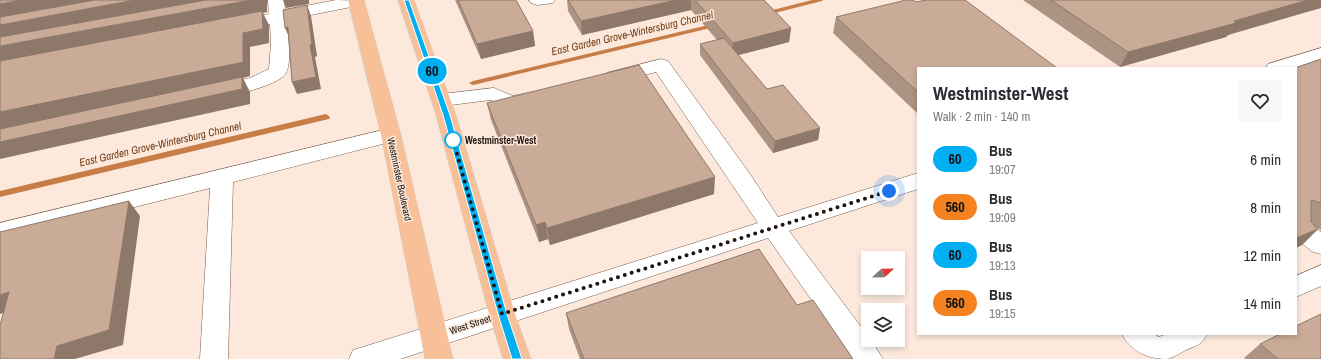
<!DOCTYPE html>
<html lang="en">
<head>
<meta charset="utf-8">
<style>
  :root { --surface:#fff; --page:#f7f7f7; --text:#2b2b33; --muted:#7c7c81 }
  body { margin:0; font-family:"Archivo Narrow",sans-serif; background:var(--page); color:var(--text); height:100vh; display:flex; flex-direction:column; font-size:15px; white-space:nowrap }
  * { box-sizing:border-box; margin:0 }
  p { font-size:13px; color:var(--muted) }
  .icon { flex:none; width:22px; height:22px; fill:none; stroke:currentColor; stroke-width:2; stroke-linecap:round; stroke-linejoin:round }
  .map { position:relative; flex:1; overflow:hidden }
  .details { position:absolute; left:917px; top:67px; width:380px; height:268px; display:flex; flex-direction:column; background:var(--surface); border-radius:0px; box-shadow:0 2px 6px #0003 }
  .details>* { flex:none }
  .badge { padding:0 8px; border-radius:13px; font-size:14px; line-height:26px }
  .needle { width:26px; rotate:68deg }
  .tools { position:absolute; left:861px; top:251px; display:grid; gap:8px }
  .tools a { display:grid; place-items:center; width:44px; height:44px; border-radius:0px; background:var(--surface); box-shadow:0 2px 6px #0003; font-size:20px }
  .you { position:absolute; width:20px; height:20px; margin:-10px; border:3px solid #fff; border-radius:50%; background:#1a73e8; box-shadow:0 0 0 6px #1a73e833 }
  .map>.badge { position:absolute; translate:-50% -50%; box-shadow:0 0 0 2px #fff }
  .round { display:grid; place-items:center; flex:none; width:42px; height:42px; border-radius:0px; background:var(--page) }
  .overview { display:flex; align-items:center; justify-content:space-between; height:68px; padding:0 16px }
  h1 { font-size:19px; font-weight:700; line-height:30px }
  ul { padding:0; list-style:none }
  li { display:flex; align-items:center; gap:12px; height:48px; padding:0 16px }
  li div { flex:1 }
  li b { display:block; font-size:15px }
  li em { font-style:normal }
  li .badge { min-width:44px; font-weight:700; text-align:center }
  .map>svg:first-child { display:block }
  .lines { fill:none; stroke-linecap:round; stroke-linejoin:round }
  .stream { fill:#c87d47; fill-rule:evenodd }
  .minor-casing { stroke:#785d4b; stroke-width:1 }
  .major-casing { stroke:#d2d0cf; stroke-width:1 }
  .minor { fill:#fff; fill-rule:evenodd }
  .major { fill:#f7c098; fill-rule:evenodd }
  .wall { fill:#ad9382 }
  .shaded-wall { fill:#8d786a }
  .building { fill:#c9ab97; stroke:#8d786a }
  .line { fill:#00aff2; stroke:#fff }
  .walk { stroke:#20150e; stroke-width:4; stroke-dasharray:0 7.2 }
  .stop-dot { fill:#fff; stroke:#00aff2; stroke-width:2 }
  .labels { text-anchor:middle; stroke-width:3; stroke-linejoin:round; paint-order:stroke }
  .stop-label { font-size:10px; font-weight:bold; fill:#20150e; stroke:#fce9dc; text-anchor:start }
  .street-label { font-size:10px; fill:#20150e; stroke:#fce9dc }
  .water-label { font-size:11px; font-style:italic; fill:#76431c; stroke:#fce9dc }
</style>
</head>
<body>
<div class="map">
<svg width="1321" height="359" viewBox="0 0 1321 359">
  <rect width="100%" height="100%" fill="#fce9dc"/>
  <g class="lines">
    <path class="stream" d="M812,0H823L822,1L763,16L760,14L761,13Z
      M717,23L719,24V26L473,85L469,83L473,81Z
      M326,114L330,117L329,119L0,197V191Z"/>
    <g class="minor-casing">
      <path id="minor" d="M268,0H284L285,10L336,0L364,1L362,5L356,6L286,20C288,33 292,62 286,73C279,86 225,99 211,95L208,91L211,87L250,78L269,69L271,43L270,24L238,30L232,29L229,25L232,21L269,14Z
        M529,0H555L553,3L537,5L531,3Z
        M1321,48V59L1294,68H1266L1268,64Z
        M661,59L668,61L750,174L778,217L918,173V189L789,231L868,336V340H871L883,359H853L768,238L400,359H349L353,350L363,347L758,223L656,72L614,83L607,81L605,77L607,73Z
        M494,88L513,96L532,92L539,94L542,98L539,102L511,109L491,100L442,106L435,104L432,100L435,96L442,94Z
        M391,128L398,130L401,135L398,140L233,182L228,359H200L210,188L0,241V223Z
        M1296,218L1304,221L1321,232V254L1313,252L1296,239Z
        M1321,265V286L1296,297V276Z
        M1122,334H1154L1159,337L1166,334H1207C1202,345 1197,345 1186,350C1180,353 1173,358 1167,359C1148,359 1130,351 1122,334Z"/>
    </g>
    <g class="major-casing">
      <path id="major" d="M348,0H364L401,135L453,359H425L381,135Z
        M398,0H414L456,115L515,314L531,359H503L489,314L436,115Z"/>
    </g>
    <use href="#minor" class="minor"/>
    <use href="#major" class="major"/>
  </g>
  <path class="wall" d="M455,0H516L533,31L535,46L481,59Z
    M567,0H764L791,28L789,42L738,55L767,89L820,128L818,140L773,153L700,55V44L717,40L691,10L582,35L568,11Z
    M1023,0H1321L1228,35L1226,37L1120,67Z
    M916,2L918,68V114L833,33L836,17Z
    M1321,59V230L1317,228L1318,229L1302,245Z
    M487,103L714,194L550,245L548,239L539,242L491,120Z
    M797,305L853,359H580L569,329L566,313Z
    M1260,344L1321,359H1246L1244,358Z"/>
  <path class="shaded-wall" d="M22,0H108L0,19V4Z
    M135,0H217L0,40V25Z
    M251,0H267V12L263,13L269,25V43L250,47V76L243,78L250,92V104L0,159V46Z
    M283,0H309V4L286,8Z
    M676,0H691V10L582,35L581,21Z
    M1308,0H1321V8L1228,35L1226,37L1120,67L1128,52Z
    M307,5L311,16L317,56L315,57L321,89L297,94L292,82L310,45Z
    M288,27L290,39L285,28Z
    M791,28L789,42L731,57L733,43Z
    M533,31L535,46L481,59L477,44Z
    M820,128L818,140L773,153L775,141Z
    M715,177L714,194L550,245L547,228Z
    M129,201L140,216L123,345L75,359H54L57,346Z
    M545,222L548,239L539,242L536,225Z
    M1318,229L1302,245L1296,248V238Z
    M9,292L24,307L0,314V295Z"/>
  <path class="building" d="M0,0H22L0,4Z
    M95,0H135L0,25V17Z
    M206,0H251L0,46V37Z
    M458,0H516L533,31L477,44Z
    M568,0H676L581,21Z
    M695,0H764L791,28L733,43Z
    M906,0H913L916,2L926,0H965L1057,68H918V92L836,17Z
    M1051,0H1308L1234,21L1236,23L1128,52Z
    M307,5L312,45H310L316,77L292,82L288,27L285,28L283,10Z
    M262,11L263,29L243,33V62L239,63L0,112V61Z
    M724,38L767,89L783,85L820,128L775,141L700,44Z
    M1321,59V203L1311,200V222L1318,229L1296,238V68H1295Z
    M639,65L715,177L547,228L545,222L536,225L487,103Z
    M242,77V89L0,142V129Z
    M129,201L109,330L57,346L54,359H0V325L9,292L0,295V232Z
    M759,249L797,305L813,300L853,359H584L566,313Z
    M1321,314V359H1278L1260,344L1280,334H1296V326Z"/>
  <path class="line" d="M404,0H409L450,115L507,314L522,359H512L498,314L443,115Z"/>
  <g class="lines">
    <path class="walk" d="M453,140L502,314L889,191"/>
  </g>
  <circle class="stop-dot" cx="453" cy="140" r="8"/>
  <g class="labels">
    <g class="stop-label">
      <text x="465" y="144">Westminster-West</text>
    </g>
    <g class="street-label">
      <text transform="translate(400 179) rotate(78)" y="4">Westminster Boulevard</text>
      <text transform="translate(470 324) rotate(-18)" y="4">West Street</text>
    </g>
    <g class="water-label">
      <text transform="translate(632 33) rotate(-13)" y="4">East Garden Grove-Wintersburg Channel</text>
      <text transform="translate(160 144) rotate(-13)" y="4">East Garden Grove-Wintersburg Channel</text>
    </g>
  </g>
</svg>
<div class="tools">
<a><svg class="needle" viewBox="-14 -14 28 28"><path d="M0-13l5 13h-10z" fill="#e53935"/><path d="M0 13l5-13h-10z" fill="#7c7c81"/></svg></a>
<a><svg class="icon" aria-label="layers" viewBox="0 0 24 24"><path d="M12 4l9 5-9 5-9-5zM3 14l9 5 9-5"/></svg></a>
</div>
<div class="you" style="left:889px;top:191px"></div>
<b class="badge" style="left:432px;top:71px;background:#00aff2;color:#111">60</b>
<section class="details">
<div class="overview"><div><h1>Westminster-West</h1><p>Walk · 2 min · 140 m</p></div><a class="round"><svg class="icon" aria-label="heart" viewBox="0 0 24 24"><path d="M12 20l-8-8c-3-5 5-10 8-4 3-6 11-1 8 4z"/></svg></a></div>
<ul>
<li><span class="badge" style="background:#00aff2;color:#111">60</span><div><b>Bus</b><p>19:07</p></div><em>6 min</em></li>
<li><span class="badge" style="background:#f48221;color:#111">560</span><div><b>Bus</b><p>19:09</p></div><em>8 min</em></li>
<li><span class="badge" style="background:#00aff2;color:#111">60</span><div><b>Bus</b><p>19:13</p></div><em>12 min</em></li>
<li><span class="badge" style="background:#f48221;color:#111">560</span><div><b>Bus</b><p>19:15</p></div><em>14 min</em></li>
</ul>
</section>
</div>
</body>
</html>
